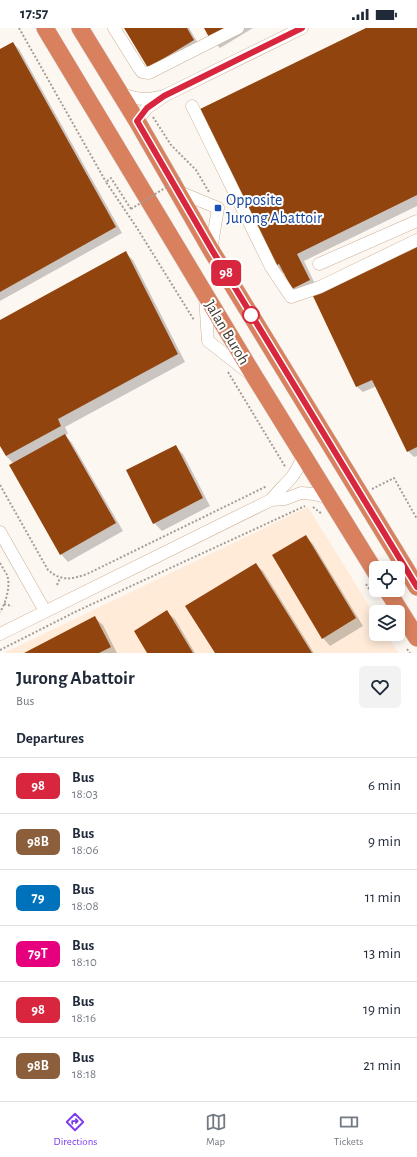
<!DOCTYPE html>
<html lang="en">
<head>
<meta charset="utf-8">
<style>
  :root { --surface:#fff; --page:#f2f2f3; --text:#1f2937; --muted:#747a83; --line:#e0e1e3; --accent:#7c3aed }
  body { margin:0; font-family:"Alegreya Sans",sans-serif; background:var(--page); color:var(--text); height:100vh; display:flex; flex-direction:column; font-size:15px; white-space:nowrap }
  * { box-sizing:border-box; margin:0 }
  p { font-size:13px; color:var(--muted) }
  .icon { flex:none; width:22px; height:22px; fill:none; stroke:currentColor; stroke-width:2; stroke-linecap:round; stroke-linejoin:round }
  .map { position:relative; height:625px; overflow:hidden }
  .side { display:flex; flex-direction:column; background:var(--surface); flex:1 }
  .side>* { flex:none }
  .badge { padding:0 8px; border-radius:6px; font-size:14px; line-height:26px }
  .controls { position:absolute; left:369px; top:533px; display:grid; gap:8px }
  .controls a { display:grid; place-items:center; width:36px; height:36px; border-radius:6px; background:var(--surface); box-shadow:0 2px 10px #0003; font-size:20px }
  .map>.badge { position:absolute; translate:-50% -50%; box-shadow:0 0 0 2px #fff }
  h2 { padding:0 16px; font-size:15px; line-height:36px }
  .round { display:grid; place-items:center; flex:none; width:42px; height:42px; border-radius:6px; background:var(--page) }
  .headline { display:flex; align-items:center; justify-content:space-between; height:68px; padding:0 16px }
  h1 { font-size:19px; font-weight:600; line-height:30px }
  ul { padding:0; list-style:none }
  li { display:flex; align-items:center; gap:12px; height:56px; padding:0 16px; border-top:1px solid var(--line) }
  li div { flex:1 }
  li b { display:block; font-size:15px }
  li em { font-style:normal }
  li .badge { min-width:44px; font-weight:700; text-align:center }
  .status { display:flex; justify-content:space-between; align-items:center; height:28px; padding:0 20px; background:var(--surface); direction:ltr }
  .status svg { height:11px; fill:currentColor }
  .dock { display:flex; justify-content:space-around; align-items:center; height:56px; border-top:1px solid var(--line); background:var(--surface); font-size:11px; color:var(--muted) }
  .dock a { display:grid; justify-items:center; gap:2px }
  .dock .current { color:var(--accent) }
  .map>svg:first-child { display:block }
  .built { fill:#ffebd8 }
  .shadow { fill:#0003 }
  .building { fill:#92440e }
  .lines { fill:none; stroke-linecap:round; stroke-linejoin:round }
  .minor-casing { stroke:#cab097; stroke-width:13 }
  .highway-casing { stroke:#d6d4d1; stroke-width:18 }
  .path { stroke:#a59d95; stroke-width:2; stroke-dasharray:2 2; stroke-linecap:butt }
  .minor { stroke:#fff; stroke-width:12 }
  .highway { stroke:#d9815f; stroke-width:17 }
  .path-bridge { stroke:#a59d95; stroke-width:2; stroke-dasharray:2 2; stroke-linecap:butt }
  .line-casing { stroke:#fff; stroke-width:9 }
  .line { stroke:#d7263d; stroke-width:6 }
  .transit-dot { fill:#1a4fb4; stroke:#fff; stroke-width:1.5 }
  .stop-dot { fill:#fff; stroke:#d7263d; stroke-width:2 }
  .labels { text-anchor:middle; stroke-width:4; stroke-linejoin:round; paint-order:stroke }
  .transit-label { font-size:16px; fill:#164399; stroke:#fff; text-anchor:start }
  .street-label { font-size:16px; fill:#453b30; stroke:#fff }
</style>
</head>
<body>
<div class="status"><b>17:57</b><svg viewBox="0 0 49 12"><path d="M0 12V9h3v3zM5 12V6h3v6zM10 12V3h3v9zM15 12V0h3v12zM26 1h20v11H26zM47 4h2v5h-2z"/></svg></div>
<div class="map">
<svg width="417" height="625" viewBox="0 0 417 625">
  <rect width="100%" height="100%" fill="#fdf7f2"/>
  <path class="built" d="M308,479L376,589V606H387L398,625H4Z"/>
  <path class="shadow" d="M125,0H189L201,20L156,47Z
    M205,0H253L220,20L212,12Z
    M369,0H417V178L304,233L317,260L300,268L292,260L285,245H283L275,238Z
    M13,15L19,21L122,205L0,273V23Z
    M417,218V428L414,429L408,423L377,358L363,364L357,359L314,266Z
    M126,225L133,232L185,334L65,399L68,406L65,407L72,415L123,503L68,534L61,526L14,436L6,428L0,416V293Z
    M175,418L183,426L210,478L162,503L154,495Z
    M306,509L313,516L363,598L330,618L323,610Z
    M255,536L263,543L314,625H216Z
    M167,584L175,591L195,625H148Z
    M95,590L103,597L117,625H26Z"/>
  <path class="building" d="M124,0H187L194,12L148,40Z
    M204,0H233L211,13Z
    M366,0H417V167L297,226L310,252L292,261L279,236L275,238L198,82Z
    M13,14L116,199L0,264V21Z
    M417,217V419L407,424L372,352L356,359L312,266Z
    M126,223L178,326L58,391L61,398L6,428L0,418V292Z
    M65,406L116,495L60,527L9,437Z
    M176,417L203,470L153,496L126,442Z
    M306,507L356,590L322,611L272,527Z
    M256,535L312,625H215L185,578Z
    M167,582L193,625H147L134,603Z
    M95,588L111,619L99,625H24Z"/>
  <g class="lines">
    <g class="minor-casing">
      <path id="minor" d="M114,0L139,40L142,44L149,45L238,0
        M120,66C134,70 145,73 159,69
        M192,78L271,239L291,269L320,259L417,212
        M137,93L147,80L164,68L302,0
        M177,163L218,180L211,222
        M319,236L417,193
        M205,269L208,313L249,345
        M271,472C277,464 284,458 291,450C297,443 300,435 304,427
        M0,504L45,583
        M0,606L271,472L285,471L301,465L314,466L329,470"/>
    </g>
    <g class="highway-casing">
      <path id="highway" d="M45,0L256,351L376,545
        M80,0L137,93L211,222L417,559
        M387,562L417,610"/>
    </g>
    <path class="path" d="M19,0L106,154
      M153,89L171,117L196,142L209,164
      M131,181L111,150L106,154L137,200L194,292
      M228,344L286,440
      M0,457L48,542C62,554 72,551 87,546L267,458
      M372,461L394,450L417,491
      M313,479L322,486
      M0,535C2,539 5,543 7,547C11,557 6,575 0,584
      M366,556L373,567
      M57,557L60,550
      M4,576L12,578
      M407,621L410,625
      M0,622L77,583L305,478"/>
    <use href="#minor" class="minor"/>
    <use href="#highway" class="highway"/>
    <path class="path-bridge" d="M131,181L181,150"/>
  </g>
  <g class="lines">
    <g class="line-casing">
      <path id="line" d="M302,0L164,68L147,80L137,93L212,222L417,559"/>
    </g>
    <use href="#line" class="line"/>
  </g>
  <rect class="transit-dot" x="214" y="176" width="8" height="8" rx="2"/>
  <circle class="stop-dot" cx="251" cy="287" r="8"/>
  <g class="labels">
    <g class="transit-label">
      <text x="226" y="177">Opposite<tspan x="226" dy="18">Jurong Abattoir</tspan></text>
    </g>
    <g class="street-label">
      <text transform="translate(228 304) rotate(59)" y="6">Jalan Buroh</text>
    </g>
  </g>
</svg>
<div class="controls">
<a><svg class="icon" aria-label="locate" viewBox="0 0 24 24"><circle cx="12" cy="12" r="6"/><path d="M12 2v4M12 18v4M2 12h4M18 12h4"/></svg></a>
<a><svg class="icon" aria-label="layers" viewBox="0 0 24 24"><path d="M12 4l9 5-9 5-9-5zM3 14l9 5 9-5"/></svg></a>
</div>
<b class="badge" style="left:226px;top:245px;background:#d7263d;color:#fff">98</b>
</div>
<section class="side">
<div class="headline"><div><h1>Jurong Abattoir</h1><p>Bus</p></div><a class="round"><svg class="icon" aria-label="heart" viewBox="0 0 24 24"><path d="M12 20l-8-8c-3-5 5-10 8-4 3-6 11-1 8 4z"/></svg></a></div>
<h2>Departures</h2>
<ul>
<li><span class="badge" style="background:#d7263d;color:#fff">98</span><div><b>Bus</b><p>18:03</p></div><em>6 min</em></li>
<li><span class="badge" style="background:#8b5e3c;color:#fff">98B</span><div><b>Bus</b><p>18:06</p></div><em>9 min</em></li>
<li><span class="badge" style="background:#0072bc;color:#fff">79</span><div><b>Bus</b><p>18:08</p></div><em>11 min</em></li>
<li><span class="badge" style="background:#e6007e;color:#fff">79T</span><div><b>Bus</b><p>18:10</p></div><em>13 min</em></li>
<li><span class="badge" style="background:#d7263d;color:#fff">98</span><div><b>Bus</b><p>18:16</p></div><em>19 min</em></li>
<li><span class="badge" style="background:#8b5e3c;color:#fff">98B</span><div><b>Bus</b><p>18:18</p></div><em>21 min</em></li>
</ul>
</section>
<nav class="dock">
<a class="current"><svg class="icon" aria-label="directions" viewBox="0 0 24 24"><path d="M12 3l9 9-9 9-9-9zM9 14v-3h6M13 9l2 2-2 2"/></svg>Directions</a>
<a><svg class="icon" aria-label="map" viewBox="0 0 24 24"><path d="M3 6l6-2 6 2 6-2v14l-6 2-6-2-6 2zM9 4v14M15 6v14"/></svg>Map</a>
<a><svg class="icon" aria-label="tickets" viewBox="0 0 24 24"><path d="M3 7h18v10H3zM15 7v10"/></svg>Tickets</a>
</nav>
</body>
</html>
